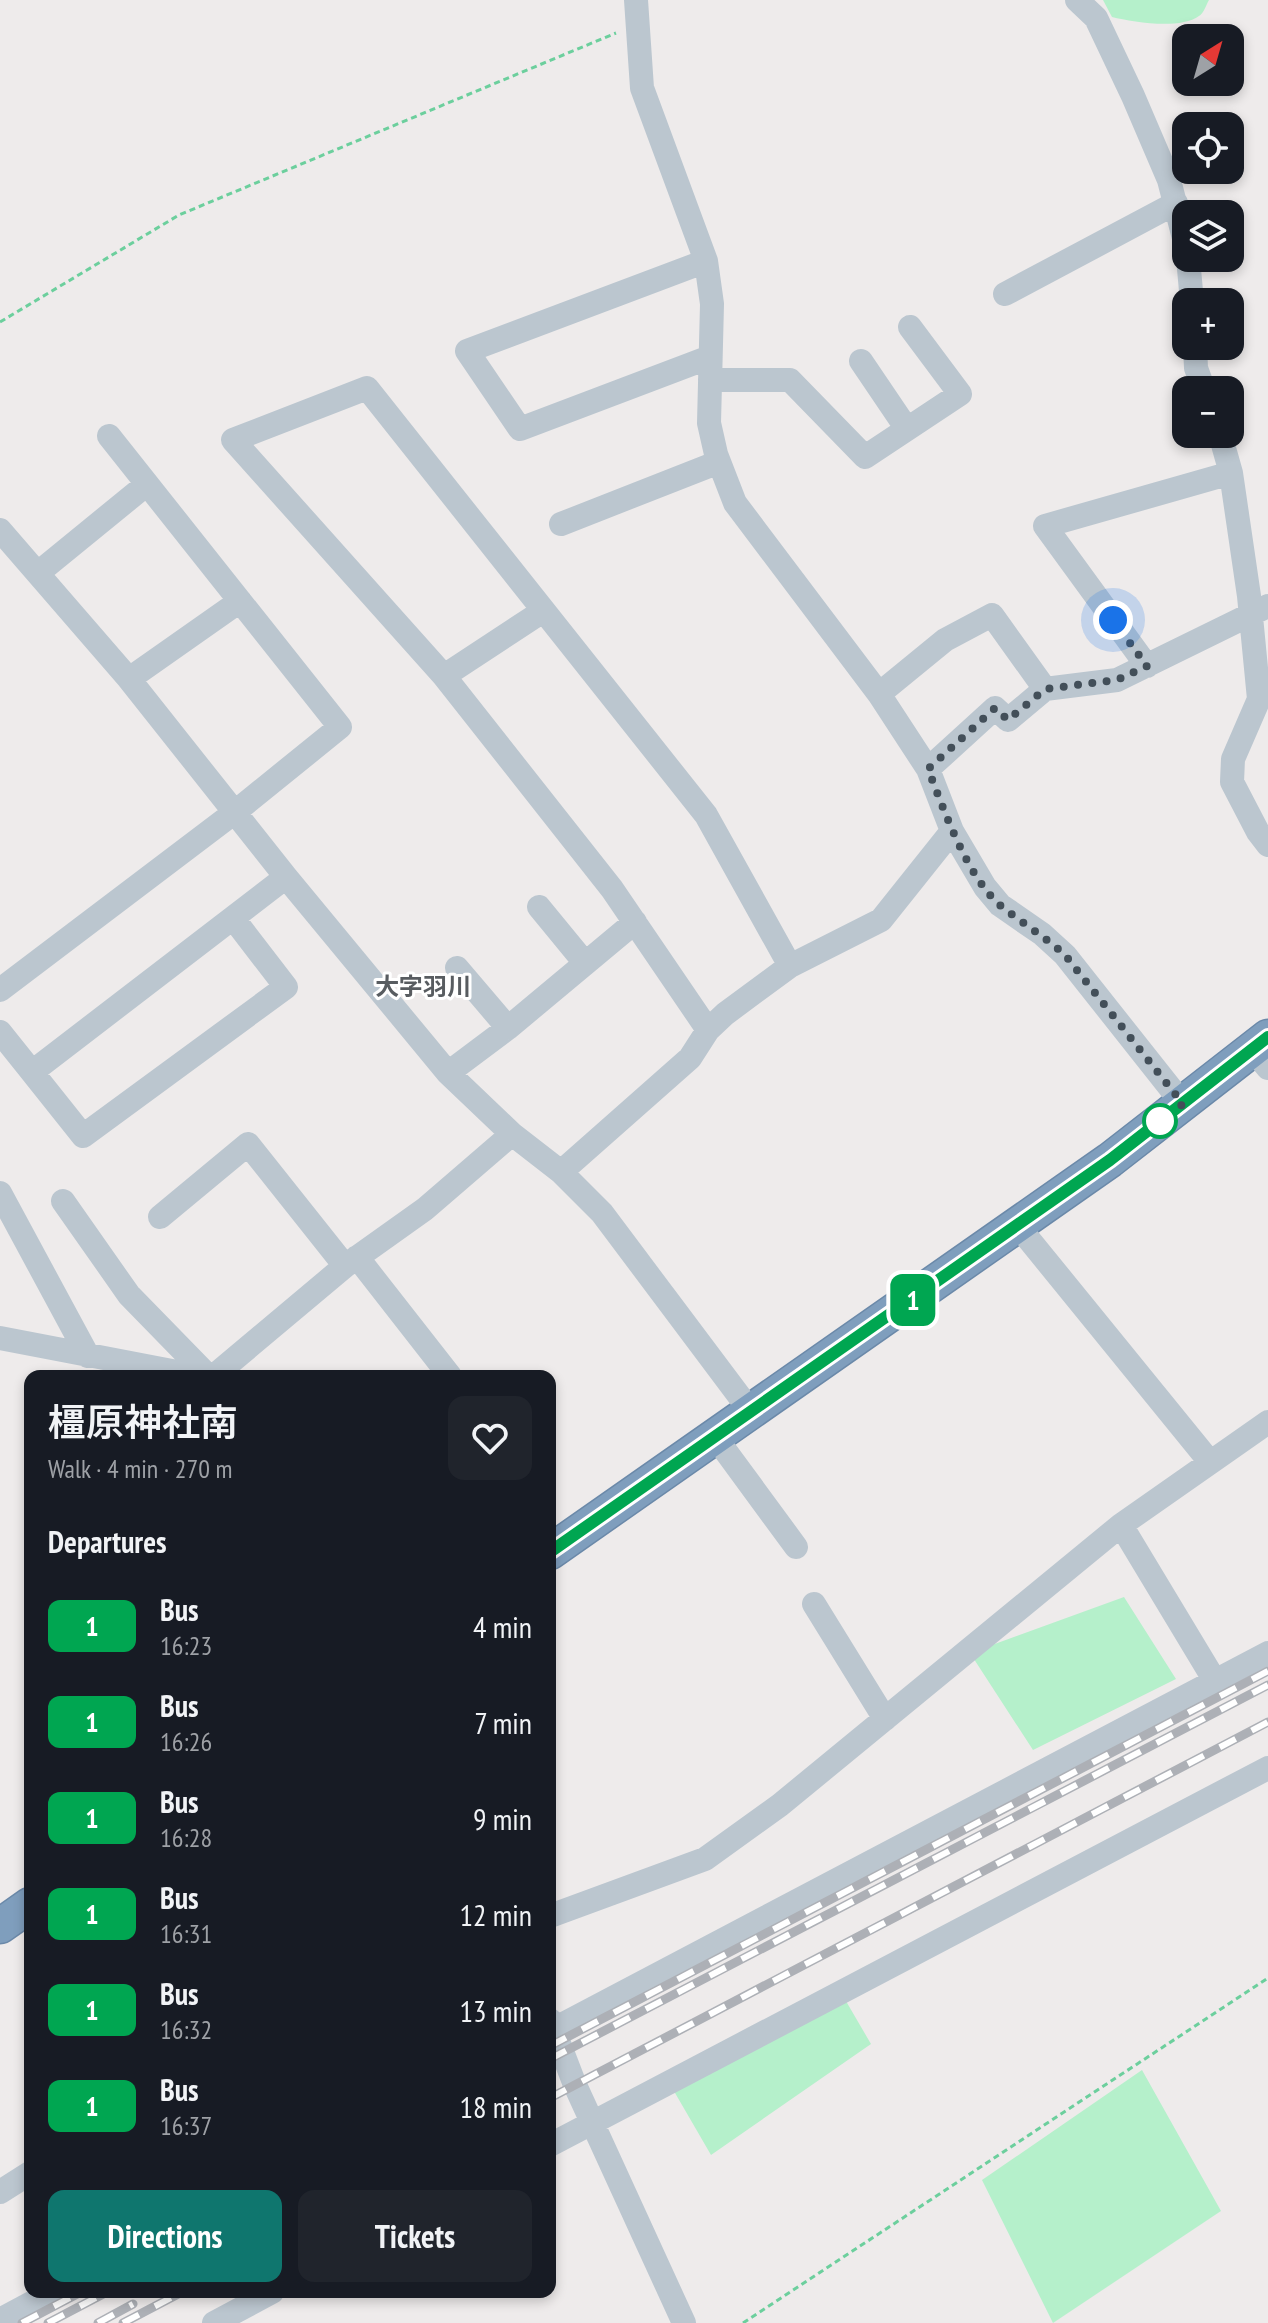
<!DOCTYPE html>
<html lang="en">
<head>
<meta charset="utf-8">
<style>
  :root { --surface:#171b24; --page:#20242c; --text:#f1f3f6; --muted:#9ea1a6; --accent:#0f766e }
  body { margin:0; font-family:"PT Sans Narrow","Noto Sans JP",sans-serif; background:var(--page); color:var(--text); height:100vh; display:flex; flex-direction:column; font-size:30px; white-space:nowrap }
  * { box-sizing:border-box; margin:0 }
  p { font-size:26px; color:var(--muted) }
  .icon { flex:none; width:44px; height:44px; fill:none; stroke:currentColor; stroke-width:2; stroke-linecap:round; stroke-linejoin:round }
  .map { position:relative; flex:1; overflow:hidden }
  .panel { position:absolute; left:24px; top:1370px; width:532px; height:928px; display:flex; flex-direction:column; background:var(--surface); border-radius:16px; box-shadow:0 4px 12px #0003 }
  .panel>* { flex:none }
  .badge { padding:0 16px; border-radius:12px; font-size:28px; line-height:52px }
  .needle { width:52px; rotate:37deg }
  .tools { position:absolute; left:1172px; top:24px; display:grid; gap:16px }
  .tools a { display:grid; place-items:center; width:72px; height:72px; border-radius:16px; background:var(--surface); box-shadow:0 4px 12px #0003; font-size:40px }
  .you { position:absolute; width:40px; height:40px; margin:-20px; border:6px solid #fff; border-radius:50%; background:#1a73e8; box-shadow:0 0 0 12px #1a73e833 }
  .map>.badge { position:absolute; translate:-50% -50%; box-shadow:0 0 0 4px #fff }
  h2 { padding:0 24px; font-size:30px; line-height:72px }
  .round { display:grid; place-items:center; flex:none; width:84px; height:84px; border-radius:16px; background:var(--page) }
  .headline { display:flex; align-items:center; justify-content:space-between; height:136px; padding:0 24px }
  h1 { font-size:38px; font-weight:600; line-height:60px }
  .primary-button { display:flex; gap:16px; margin-top:auto; padding:16px 24px }
  .primary-button a { flex:1; height:92px; border-radius:16px; background:var(--accent); color:#fff; font-size:32px; font-weight:600; line-height:92px; text-align:center }
  .primary-button a+a { background:var(--page); color:var(--text) }
  ul { padding:0; list-style:none }
  li { display:flex; align-items:center; gap:24px; height:96px; padding:0 24px }
  li div { flex:1 }
  li b { display:block; font-size:30px }
  li em { font-style:normal }
  li .badge { min-width:88px; font-weight:700; text-align:center }
  .map>svg:first-child { display:block }
  .green { fill:#b5f0cb }
  .lines { fill:none; stroke-linecap:round; stroke-linejoin:round }
  .highway-casing { stroke:#6b89a9; stroke-width:37 }
  .path { stroke:#6ccf9d; stroke-width:3; stroke-dasharray:6 4; stroke-linecap:butt }
  .minor { stroke:#bbc6cf; stroke-width:24 }
  .highway { stroke:#7f9ebd; stroke-width:34 }
  .rail-casing { stroke:#adb0b6; stroke-width:9 }
  .rail { stroke:#fff; stroke-width:6; stroke-dasharray:18; stroke-linecap:butt }
  .line-casing { stroke:#fff; stroke-width:18 }
  .line { stroke:#00a651; stroke-width:12 }
  .walk { stroke:#434f59; stroke-width:8; stroke-dasharray:0 14.4 }
  .stop-dot { fill:#fff; stroke:#00a651; stroke-width:4 }
  .labels { text-anchor:middle; stroke-width:6; stroke-linejoin:round; paint-order:stroke }
  .quarter-label { font-size:24px; font-weight:bold; fill:#585c60; stroke:#fff }
</style>
</head>
<body>
<div class="map">
<svg width="1268" height="2323" viewBox="0 0 1268 2323">
  <rect width="100%" height="100%" fill="#eeebeb"/>
  <path class="green" d="M1103,0H1209C1206,5 1204,13 1199,16C1180,30 1133,22 1112,17Z
    M1124,1597L1176,1679L1033,1750L970,1653Z
    M843,1996L871,2044L711,2155L671,2086Z
    M1142,2070L1221,2211L1053,2323L982,2180Z"/>
  <g class="lines">
    <g class="highway-casing">
      <path id="highway" d="M550,1552L1110,1160L1268,1037
        M0,1926L30,1905"/>
    </g>
    <path class="path" d="M0,322L179,215L616,33
      M743,2323L1268,1978"/>
    <path class="minor" d="M636,0L642,88L706,261L712,304L709,423L716,454L735,503L879,694L928,769L952,831L985,887L1000,905L1042,934L1065,955L1183,1104
      M1077,0L1096,18L1133,96L1169,180L1186,246
      M1188,258L1192,302
      M706,261L467,351L520,429L710,357
      M1005,294L1176,203
      M1195,346L1196,368L1204,390
      M861,361L907,429
      M710,380H790L865,457L960,394L910,327
      M1220,434L1231,473L1249,596L1259,699L1233,759L1232,782L1258,832L1268,845
      M561,524L719,462
      M0,530L129,679L286,877L448,1073L512,1134L561,1172L602,1213L752,1413
      M38,573L147,484
      M1147,666L1045,526L1231,473
      M444,676L543,611
      M129,679L240,601
      M879,694L945,640L992,615L1045,689L1117,680L1268,606
      M928,769L995,708L1008,720L1045,689
      M539,907L585,963
      M233,918L286,987L83,1136L32,1072L286,877
      M457,968L508,1028
      M0,990L235,812L340,727L109,436
      M708,1030L612,889L444,676L233,440L367,388L706,815L790,966
      M0,1032L32,1072
      M1252,1049L1268,1068
      M448,1073L508,1028L635,922
      M561,1172L690,1058L708,1030L725,1014L790,966L881,920L952,831
      M0,1193L88,1356
      M63,1201L129,1295L208,1376
      M160,1217L248,1144L345,1266
      M1018,1226L1210,1462
      M357,1257L450,1376
      M0,1338L198,1376
      M214,1376L345,1266L425,1209L512,1134
      M716,1438L796,1547
      M1121,1525L1215,1681
      M814,1604L885,1719
      M550,1916L705,1859L780,1805L1121,1525L1268,1422
      M550,2020L575,2085L684,2323
      M550,2031L1268,1653
      M550,2145L1268,1768
      M0,2192L30,2173
      M0,2320L52,2292
      M214,2323L272,2292"/>
    <use href="#highway" class="highway"/>
    <g class="rail-casing">
      <path id="rail" d="M550,2046L1268,1671
        M550,2059L1268,1685
        M550,2098L1268,1722
        M22,2323L81,2292
        M48,2323L107,2292
        M98,2323L133,2304
        M123,2323L182,2292"/>
    </g>
    <use href="#rail" class="rail"/>
  </g>
  <g class="lines">
    <g class="line-casing">
      <path id="line" d="M550,1552L1110,1160L1268,1037"/>
    </g>
    <use href="#line" class="line"/>
    <path class="walk" d="M1113,620L1147,666L1117,680L1045,689L1008,720L995,708L928,769C944,810 967,877 1001,906C1022,923 1045,937 1065,955L1183,1104L1160,1121"/>
  </g>
  <circle class="stop-dot" cx="1160" cy="1121" r="16"/>
  <g class="labels">
    <g class="quarter-label">
      <text x="423" y="995">大字羽川</text>
    </g>
  </g>
</svg>
<div class="tools">
<a><svg class="needle" viewBox="-14 -14 28 28"><path d="M0-13l5 13h-10z" fill="#e53935"/><path d="M0 13l5-13h-10z" fill="#9ea1a6"/></svg></a>
<a><svg class="icon" aria-label="locate" viewBox="0 0 24 24"><circle cx="12" cy="12" r="6"/><path d="M12 2v4M12 18v4M2 12h4M18 12h4"/></svg></a>
<a><svg class="icon" aria-label="layers" viewBox="0 0 24 24"><path d="M12 4l9 5-9 5-9-5zM3 14l9 5 9-5"/></svg></a>
<a>+</a>
<a>−</a>
</div>
<div class="you" style="left:1113px;top:620px"></div>
<b class="badge" style="left:913px;top:1300px;background:#00a651;color:#fff">1</b>
<section class="panel">
<div class="headline"><div><h1>橿原神社南</h1><p>Walk · 4 min · 270 m</p></div><a class="round"><svg class="icon" aria-label="heart" viewBox="0 0 24 24"><path d="M12 20l-8-8c-3-5 5-10 8-4 3-6 11-1 8 4z"/></svg></a></div>
<h2>Departures</h2>
<ul>
<li><span class="badge" style="background:#00a651;color:#fff">1</span><div><b>Bus</b><p>16:23</p></div><em>4 min</em></li>
<li><span class="badge" style="background:#00a651;color:#fff">1</span><div><b>Bus</b><p>16:26</p></div><em>7 min</em></li>
<li><span class="badge" style="background:#00a651;color:#fff">1</span><div><b>Bus</b><p>16:28</p></div><em>9 min</em></li>
<li><span class="badge" style="background:#00a651;color:#fff">1</span><div><b>Bus</b><p>16:31</p></div><em>12 min</em></li>
<li><span class="badge" style="background:#00a651;color:#fff">1</span><div><b>Bus</b><p>16:32</p></div><em>13 min</em></li>
<li><span class="badge" style="background:#00a651;color:#fff">1</span><div><b>Bus</b><p>16:37</p></div><em>18 min</em></li>
</ul>
<div class="primary-button"><a>Directions</a><a>Tickets</a></div>
</section>
</div>
</body>
</html>
